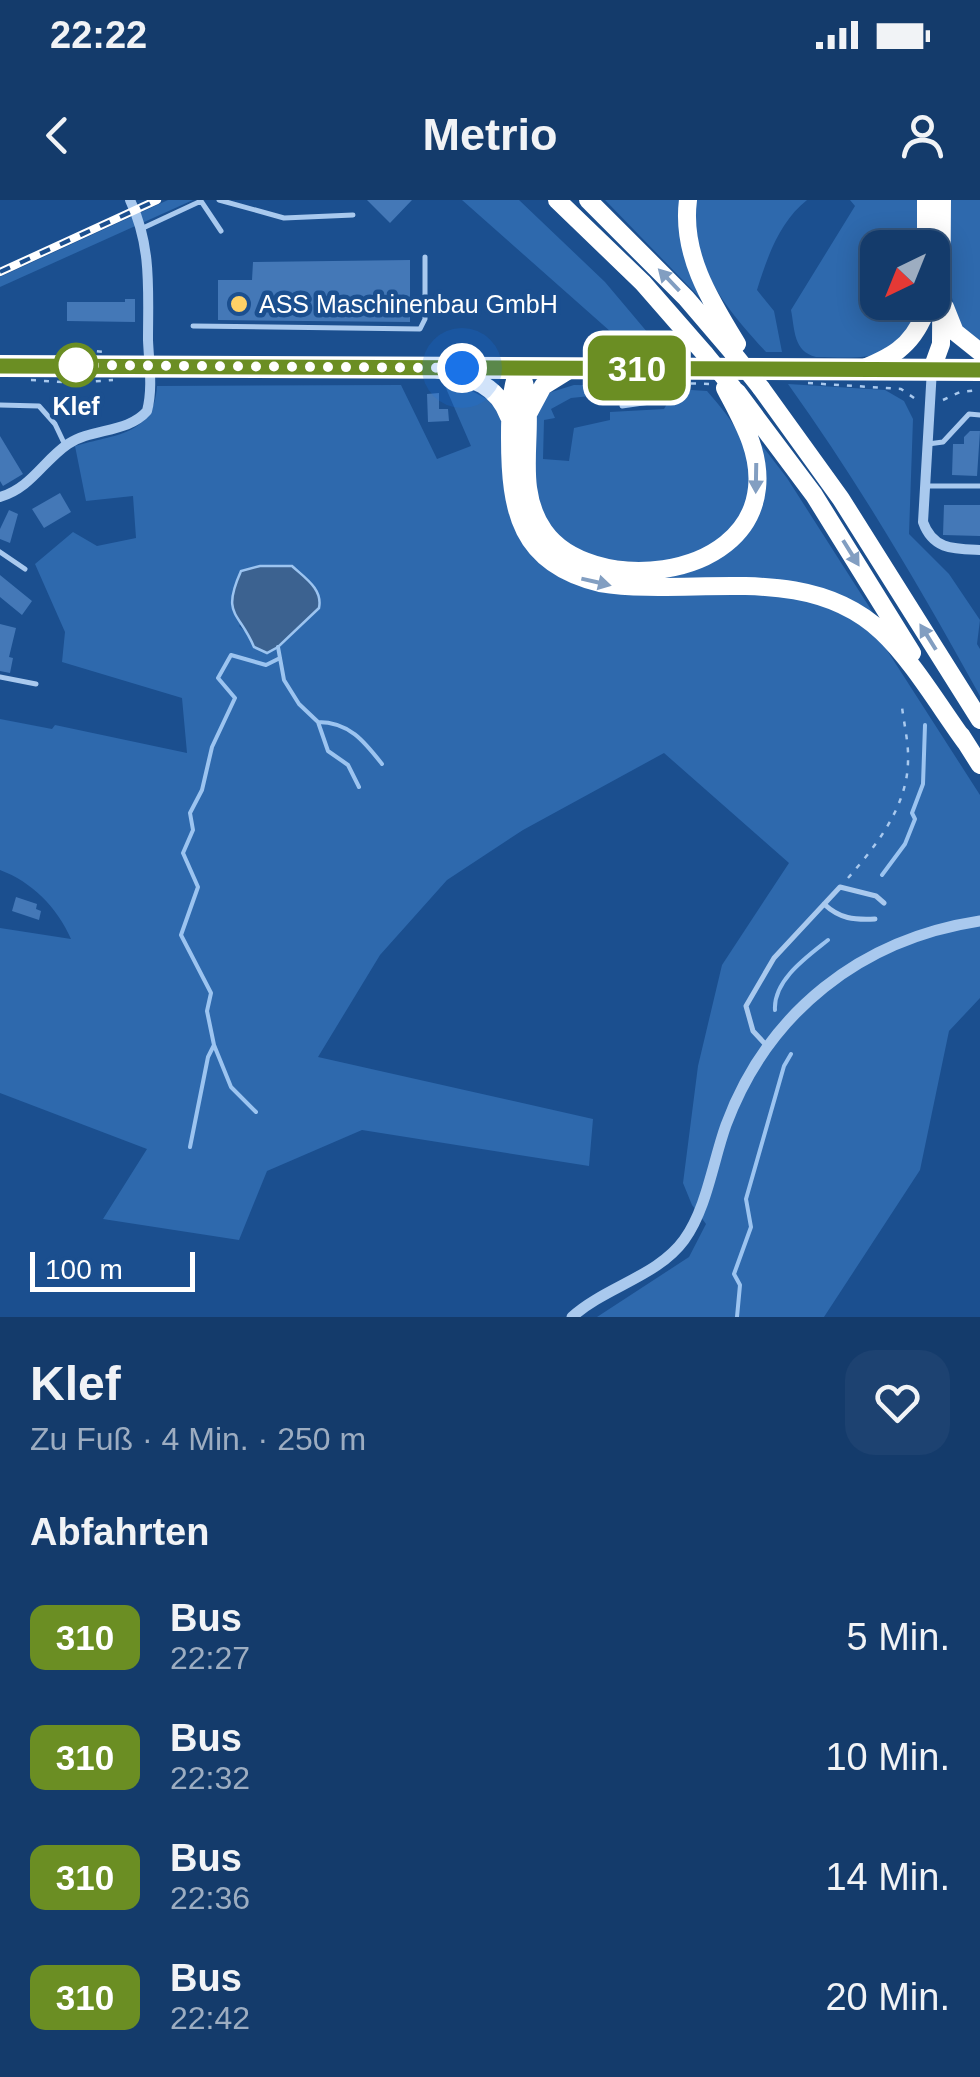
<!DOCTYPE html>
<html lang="de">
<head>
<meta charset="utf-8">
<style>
  :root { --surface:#143b6b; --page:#1d4271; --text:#f1f3f6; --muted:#9dadc1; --line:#33557e }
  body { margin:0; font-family:Arial,sans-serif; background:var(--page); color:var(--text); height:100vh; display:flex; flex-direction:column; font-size:38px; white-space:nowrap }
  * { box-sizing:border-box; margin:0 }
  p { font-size:32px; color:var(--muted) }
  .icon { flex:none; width:55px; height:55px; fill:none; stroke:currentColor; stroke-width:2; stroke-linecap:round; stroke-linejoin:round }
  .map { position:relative; height:1117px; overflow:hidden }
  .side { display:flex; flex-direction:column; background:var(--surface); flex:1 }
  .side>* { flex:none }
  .badge { padding:0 20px; border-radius:15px; font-size:35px; line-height:65px }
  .needle { width:65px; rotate:223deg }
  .controls { position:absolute; left:860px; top:30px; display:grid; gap:20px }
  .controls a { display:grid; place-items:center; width:90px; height:90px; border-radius:20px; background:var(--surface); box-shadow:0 5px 25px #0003,0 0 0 2px var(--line); font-size:50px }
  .scale { position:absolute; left:30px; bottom:25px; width:165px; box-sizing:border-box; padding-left:10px; border:5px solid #fff; border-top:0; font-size:28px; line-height:35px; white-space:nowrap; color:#fff; -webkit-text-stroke:8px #1b4f8f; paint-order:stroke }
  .you { position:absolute; width:50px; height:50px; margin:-25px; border:8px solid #fff; border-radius:50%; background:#1a73e8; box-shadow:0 0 0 15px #1a73e833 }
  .map>.badge { position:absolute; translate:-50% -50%; box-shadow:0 0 0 5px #fff }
  h2 { padding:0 30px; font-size:38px; line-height:90px }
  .round { display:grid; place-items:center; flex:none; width:105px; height:105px; border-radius:30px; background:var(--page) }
  .summary { display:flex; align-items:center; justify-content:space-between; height:170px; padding:0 30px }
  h1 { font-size:48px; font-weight:700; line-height:75px }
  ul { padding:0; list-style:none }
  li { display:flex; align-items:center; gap:30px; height:120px; padding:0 30px }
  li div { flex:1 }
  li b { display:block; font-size:38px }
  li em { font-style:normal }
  li .badge { min-width:110px; font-weight:700; text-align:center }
  .status { display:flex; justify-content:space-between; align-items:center; height:70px; padding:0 50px; background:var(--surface); direction:ltr }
  .status svg { height:28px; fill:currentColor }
  header { display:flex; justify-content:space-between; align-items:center; height:130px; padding:0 30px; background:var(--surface); font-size:45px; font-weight:700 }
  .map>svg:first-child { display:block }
  .green { fill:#2e69ad; fill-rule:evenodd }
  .water { fill:#3c6290; stroke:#9cc4f0; stroke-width:2.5 }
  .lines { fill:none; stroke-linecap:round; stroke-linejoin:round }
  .stream { stroke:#9cc4f0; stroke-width:4 }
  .building { fill:#4478b7 }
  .path { stroke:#a9c9ee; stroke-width:2.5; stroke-dasharray:5 8; stroke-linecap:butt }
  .service { stroke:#a9c9ee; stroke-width:5 }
  .minor { stroke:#a9c9ee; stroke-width:10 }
  .tertiary { stroke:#a9c9ee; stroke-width:11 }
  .primary { stroke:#f0f6ff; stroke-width:15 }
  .motorway { stroke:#fff; stroke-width:18 }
  .rail-casing { stroke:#fff; stroke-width:8 }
  .rail { stroke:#1b4f8f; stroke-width:4; stroke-dasharray:11; stroke-linecap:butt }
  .motorway-bridge { stroke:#fff; stroke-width:18 }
  .oneway { fill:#829ec1 }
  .line-casing { stroke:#fff; stroke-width:22 }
  .line { stroke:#6b8e23; stroke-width:15 }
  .walk { stroke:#fff; stroke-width:10; stroke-dasharray:0 18 }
  .poi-dot { fill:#ffd166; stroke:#1b4f8f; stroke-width:4 }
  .stop-dot { fill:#fff; stroke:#6b8e23; stroke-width:5 }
  .labels { text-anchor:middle; stroke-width:9; stroke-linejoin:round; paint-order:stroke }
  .poi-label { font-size:25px; fill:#fff; stroke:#1b4f8f; text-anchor:start }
  .stop-label { font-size:25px; font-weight:bold; fill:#fff; stroke:#1b4f8f }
</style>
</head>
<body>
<div class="status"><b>22:22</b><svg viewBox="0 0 49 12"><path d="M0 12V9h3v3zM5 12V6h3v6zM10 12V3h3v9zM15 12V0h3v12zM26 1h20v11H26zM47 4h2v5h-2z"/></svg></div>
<header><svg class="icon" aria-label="back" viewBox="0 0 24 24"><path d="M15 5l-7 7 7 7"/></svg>Metrio<svg class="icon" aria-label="person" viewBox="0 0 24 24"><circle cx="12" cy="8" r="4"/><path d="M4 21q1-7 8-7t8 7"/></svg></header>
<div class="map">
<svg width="980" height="1117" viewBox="0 0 980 1117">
  <rect width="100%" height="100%" fill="#1b4f8f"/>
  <path class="green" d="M168,0H193L0,87V77Z
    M462,0H519L605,82L664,152L637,155Z
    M605,0H683L707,105Z
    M696,0H807C779,22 767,58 757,90L774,111L782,152H766C723,105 691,67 696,0Z
    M850,0H918L921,47L878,48V102L920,103V107C901,163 867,158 816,157C793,151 795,130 791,110L855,6Z
    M950,0H980V147C938,122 952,43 950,0Z
    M788,184L885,190L904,201L913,219L909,334L949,374L980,420L977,444L980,449V496C921,389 859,283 788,184Z
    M401,185L437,259L471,246L445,186L470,190L487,199L492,196L503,226L504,287L513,325L522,341L555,374L573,384L606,393L763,394L809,400L853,419L883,444L980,595V798L949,831L920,970L824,1117H597L689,1057L706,1024L692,1005L683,983L698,866L722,765L789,663L664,553L523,630L447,680L380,755L318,857L593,919L589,966L362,930L267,971L239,1040L103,1019L147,949L0,893V728L71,739C57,707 32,682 0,670V519L52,529L55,525L187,553L182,498L62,462L65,432L35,364L73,332L97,346L136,338L133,296L86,301L75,246C115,234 154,236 157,186ZM292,367L317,390L319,408L278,447L266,453L254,447L248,434L239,426Z
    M519,185L520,256L556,352L655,373L748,328L754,235L787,278L877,419L846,400L595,377L546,350L517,285Z
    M574,185L666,186L663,194L621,201L619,193L571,198L551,209L555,218L544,220L543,259L569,261L574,228L610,220V212L664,209L676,189L707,191C720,206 734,222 742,241C773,317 707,366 636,362C615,360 589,359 570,347C534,325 527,267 532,229C534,217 541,205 545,194Z"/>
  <path class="water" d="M260,366H292C305,378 323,389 319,408L278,447L267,453L254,447C239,411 221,416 241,371Z"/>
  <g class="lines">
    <path class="stream" d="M278,447L284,480L299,504L318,522L328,551L348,565L359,587
      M318,522C349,522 364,541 382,564
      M882,675L905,644L915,619L912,613L923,584L925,525
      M775,810C773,780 808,756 828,740
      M256,912L231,887L214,845L207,811L211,793L181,735L198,687L183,653L193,630L190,613L202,590L212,547L235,498L218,478L231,455L266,465L280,458
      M190,947L208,857L214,845
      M737,1117L740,1085L734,1074L751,1027L746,999L784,866L791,854"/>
  </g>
  <path class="building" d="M367,0H412L390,23Z
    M410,60V122L218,120V80H252L253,62Z
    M125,99H135V122L67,121V102H125Z
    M439,193V209H448L449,221L428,222L427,194Z
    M970,231H980L977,276L952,275L953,244H964V237Z
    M0,236L23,274L3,286L0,281Z
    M60,293L71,312L44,328L32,309Z
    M944,305H980V336L943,335Z
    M9,310L18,314L10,343L0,339V329Z
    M0,375L32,401L22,415L0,397Z
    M0,424L16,428L9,457L13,458L10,473L0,471Z
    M16,697L37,704L36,709L41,711L39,720L12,711Z"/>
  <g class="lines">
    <path class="path" d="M71,149L104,152
      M31,180L75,183L113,180
      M678,183L710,184
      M808,183L901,189L920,202
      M943,200L960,192L980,190
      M848,678C876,646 907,607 908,562C909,544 904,524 902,507"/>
    <path class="service" d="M219,0L284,18L353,15
      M143,28L201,1L221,31
      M193,126L420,129L425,119V57
      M0,205L39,206L55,224L65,245
      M622,206L664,200L669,192L671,171
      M928,244L943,242L969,214L980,215
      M928,286H980
      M0,352L25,369
      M0,477L36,484
      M824,704C840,719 854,720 875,719
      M767,846L753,831L746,806L774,758L840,687L876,696L884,703"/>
    <path class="minor" d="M932,169L923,322C933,350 954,349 980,350
      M0,297C31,288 43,261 68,244C92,228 128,233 147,211C153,188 149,164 148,140C148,91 152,46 130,0"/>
    <path class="tertiary" d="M572,1117C605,1087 658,1076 684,1040C707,1008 713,961 726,925C768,812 861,739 980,721"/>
    <path class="primary" d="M0,166L980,170"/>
    <path class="motorway" d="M557,0L643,83L705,154
      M588,0L686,98L733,153
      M688,0C681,54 710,100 737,144
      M926,0V48
      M945,107L955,132L980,152
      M433,168C466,177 496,181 509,217
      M519,168C510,191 510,214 510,238C510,311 520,364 600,383C693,398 806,360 882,432C912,460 941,509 966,543
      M519,168C542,219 509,281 544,331C589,395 747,383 757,288C761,251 741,219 725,188
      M932,169L941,144L942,0
      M857,171C890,158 911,148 925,113
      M761,188L841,299L980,520
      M737,192L814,295L912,453
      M528,214L543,186L572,168
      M961,535L980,565"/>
    <g class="rail-casing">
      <path id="rail" d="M0,72L157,0"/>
    </g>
    <use href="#rail" class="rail"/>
    <path class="motorway-bridge" d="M733,153L761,188
      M705,154L733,188"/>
  </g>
  <defs><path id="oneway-solid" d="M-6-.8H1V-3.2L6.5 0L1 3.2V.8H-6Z" transform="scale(2.5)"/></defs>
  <g class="oneway">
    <use href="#oneway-solid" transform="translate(669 80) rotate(-134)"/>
    <use href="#oneway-solid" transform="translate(756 278) rotate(91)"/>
    <use href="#oneway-solid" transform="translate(851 353) rotate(58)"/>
    <use href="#oneway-solid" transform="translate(596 382) rotate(13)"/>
    <use href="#oneway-solid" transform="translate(928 437) rotate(-122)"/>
  </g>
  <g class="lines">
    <g class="line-casing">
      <path id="line" d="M0,166L980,170"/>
    </g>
    <use href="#line" class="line"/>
    <path class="walk" d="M76,165H67L462,168"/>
  </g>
  <circle class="poi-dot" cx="239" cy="104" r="10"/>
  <circle class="stop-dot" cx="76" cy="165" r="20"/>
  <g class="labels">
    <g class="poi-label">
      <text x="259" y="113">ASS Maschinenbau GmbH</text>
    </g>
    <g class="stop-label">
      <text x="76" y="215">Klef</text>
    </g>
  </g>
</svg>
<div class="controls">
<a><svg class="needle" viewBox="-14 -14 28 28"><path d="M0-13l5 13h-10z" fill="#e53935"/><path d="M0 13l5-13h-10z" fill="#9dadc1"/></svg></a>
</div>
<div class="scale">100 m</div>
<div class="you" style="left:462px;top:168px"></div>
<b class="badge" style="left:637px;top:168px;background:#6b8e23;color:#fff">310</b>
</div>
<section class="side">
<div class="summary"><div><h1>Klef</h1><p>Zu Fuß · 4 Min. · 250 m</p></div><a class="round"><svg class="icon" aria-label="heart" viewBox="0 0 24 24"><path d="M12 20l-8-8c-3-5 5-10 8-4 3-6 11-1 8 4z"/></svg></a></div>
<h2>Abfahrten</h2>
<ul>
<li><span class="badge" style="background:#6b8e23;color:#fff">310</span><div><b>Bus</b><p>22:27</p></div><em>5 Min.</em></li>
<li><span class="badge" style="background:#6b8e23;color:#fff">310</span><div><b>Bus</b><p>22:32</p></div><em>10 Min.</em></li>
<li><span class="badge" style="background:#6b8e23;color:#fff">310</span><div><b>Bus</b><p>22:36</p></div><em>14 Min.</em></li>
<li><span class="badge" style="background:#6b8e23;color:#fff">310</span><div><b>Bus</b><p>22:42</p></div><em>20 Min.</em></li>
</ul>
</section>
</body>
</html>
